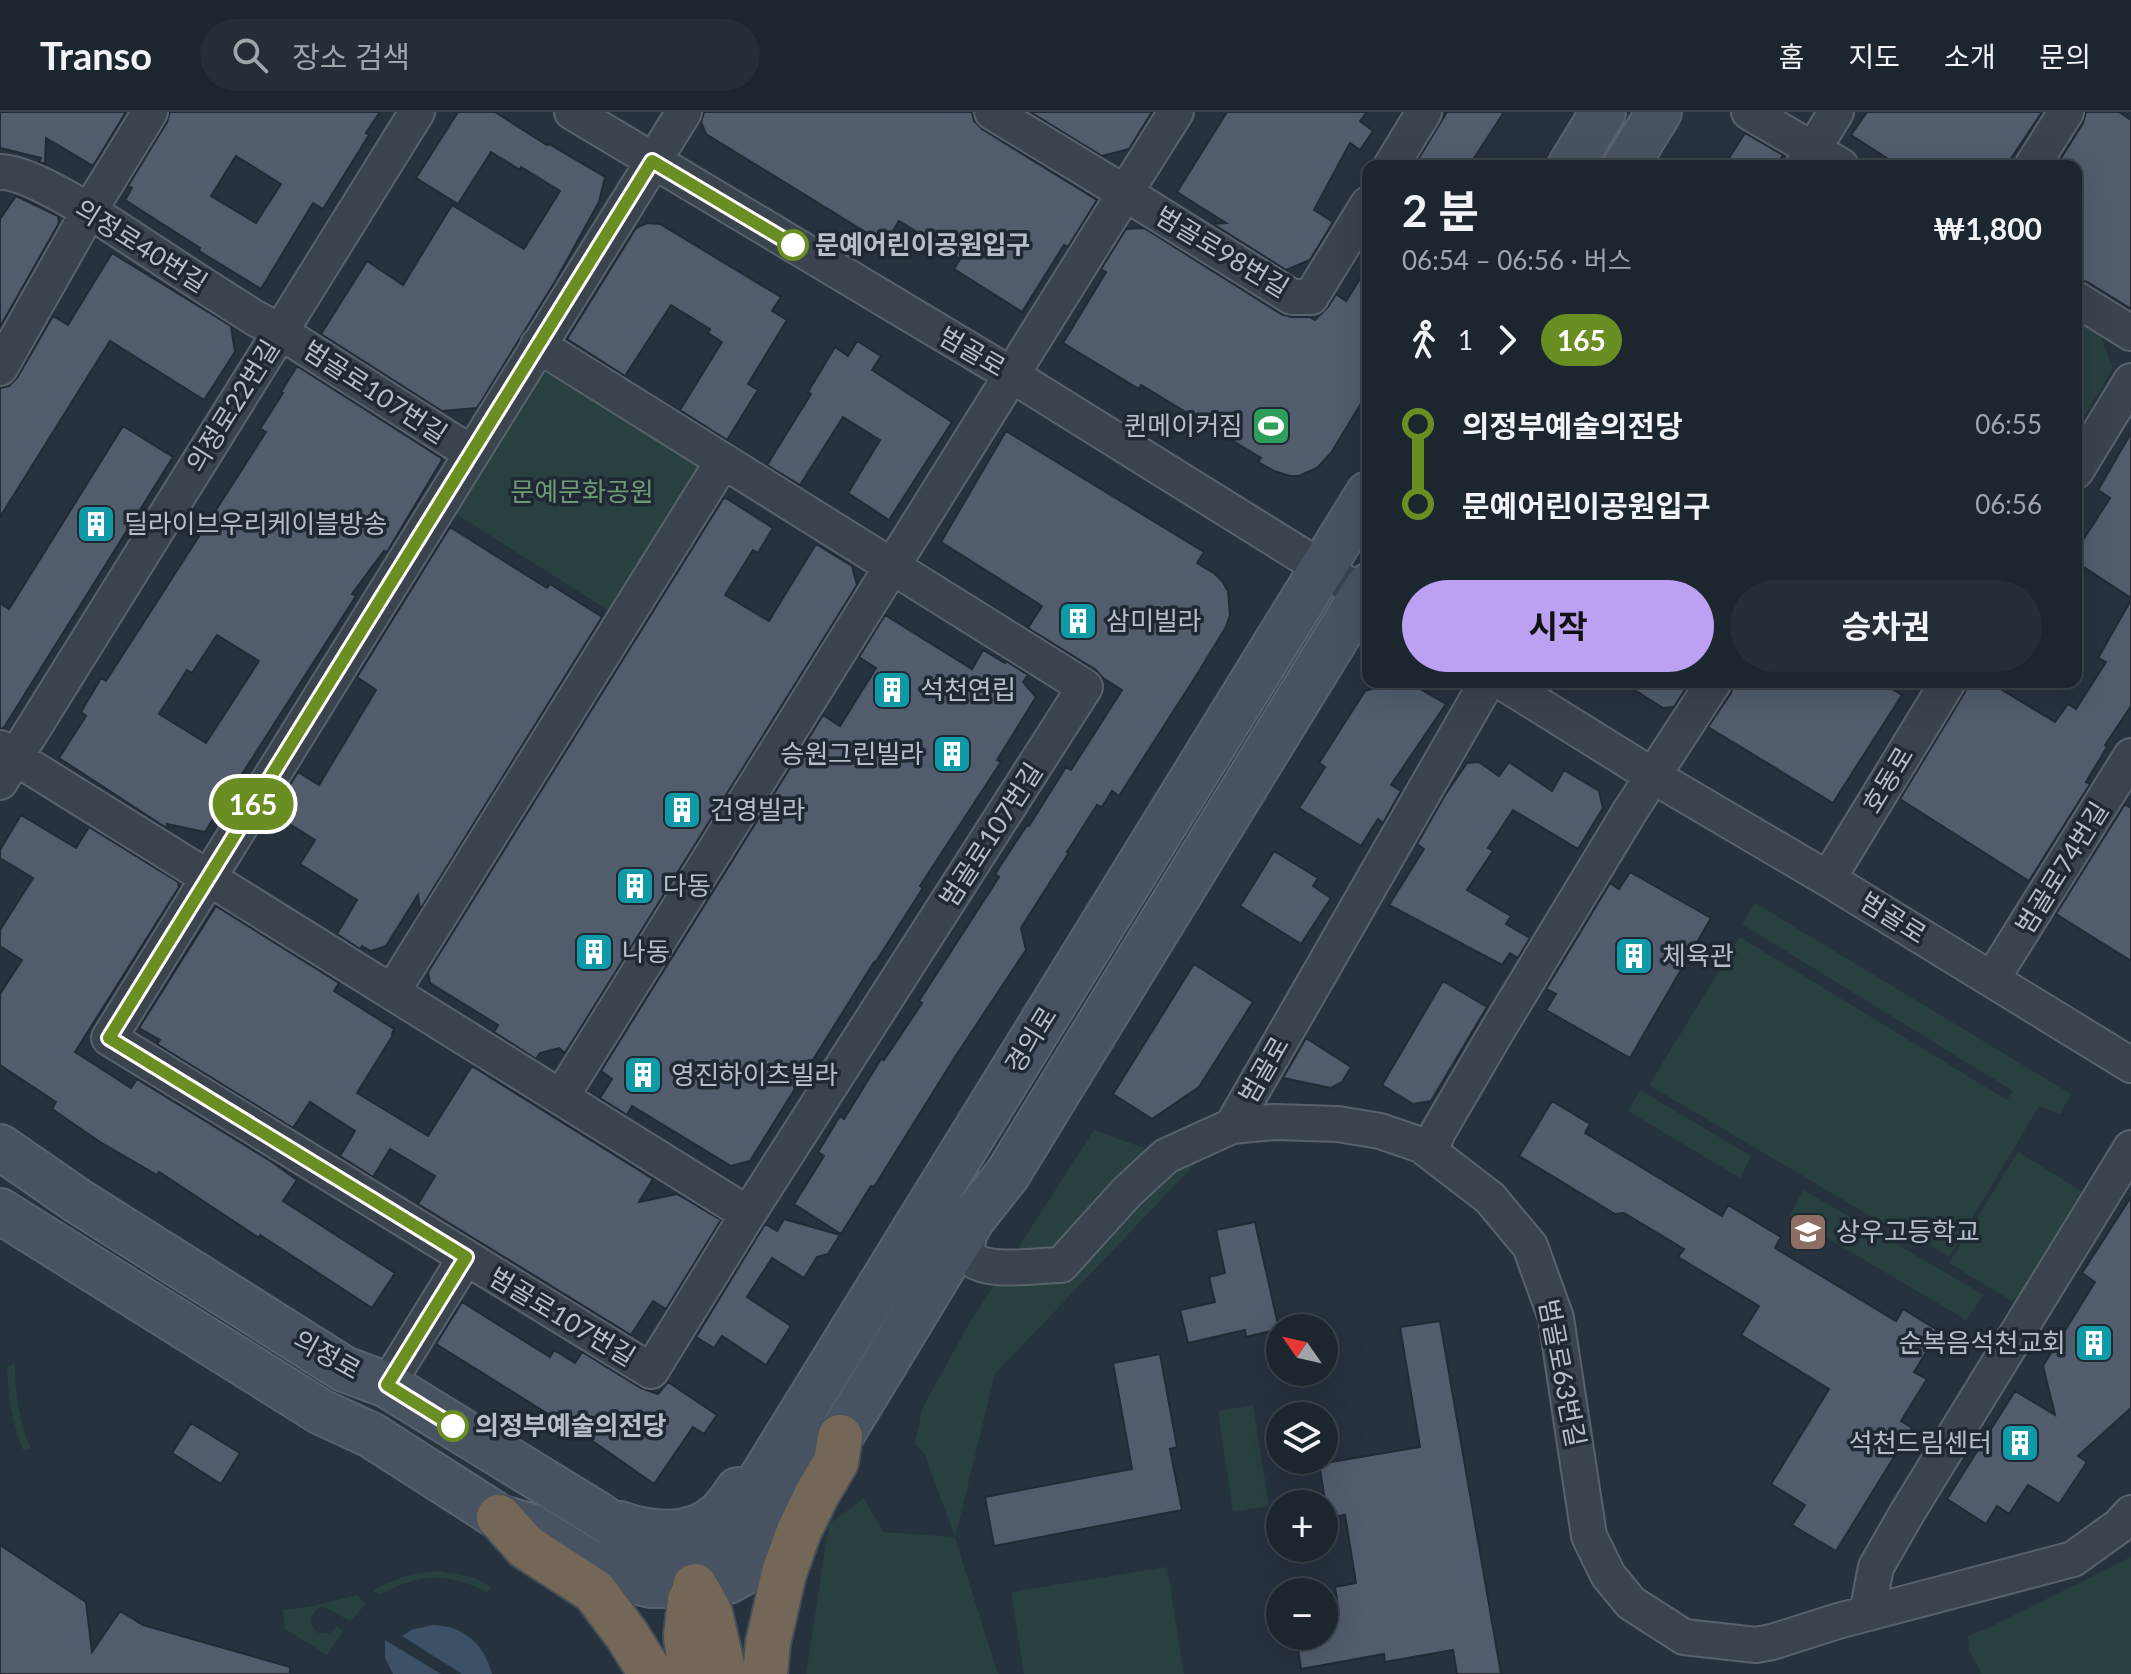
<!DOCTYPE html>
<html lang="ko">
<head>
<meta charset="utf-8">
<style>
  :root { --surface:#1c262e; --page:#252e36; --text:#f1f3f6; --muted:#a0a5aa; --line:#3a434a; --accent:#bca0f2 }
  body { margin:0; font-family:Lato,"Noto Sans KR",sans-serif; background:var(--page); color:var(--text); height:100vh; display:flex; flex-direction:column; font-size:30px; white-space:nowrap }
  * { box-sizing:border-box; margin:0 }
  p { font-size:26px; color:var(--muted) }
  .icon { flex:none; width:44px; height:44px; fill:none; stroke:currentColor; stroke-width:2; stroke-linecap:round; stroke-linejoin:round }
  .map { position:relative; flex:1; overflow:hidden }
  .panel { position:absolute; left:1362px; top:48px; width:720px; height:528px; display:flex; flex-direction:column; background:var(--surface); border-radius:16px; box-shadow:0 8px 32px #0002,0 0 0 2px var(--line) }
  .panel>* { flex:none }
  .badge { padding:0 16px; border-radius:26px; font-size:28px; line-height:52px }
  .needle { width:52px; rotate:304deg }
  .fabs { position:absolute; left:1266px; top:1202px; display:grid; gap:16px }
  .fabs a { display:grid; place-items:center; width:72px; height:72px; border-radius:50%; background:var(--surface); box-shadow:0 8px 32px #0002,0 0 0 2px var(--line); font-size:40px }
  .map>.badge { position:absolute; translate:-50% -50%; box-shadow:0 0 0 4px #fff }
  .legs { display:flex; align-items:center; gap:12px; height:88px; padding:0 40px; font-size:26px }
  .legs p { margin-inline-start:auto }
  .summary { display:flex; align-items:center; justify-content:space-between; height:136px; padding:0 40px }
  h1 { font-size:44px; font-weight:700; line-height:60px }
  .primary-button { display:flex; gap:16px; margin-top:auto; padding:16px 40px }
  .primary-button a { flex:1; height:92px; border-radius:48px; background:var(--accent); color:#111; font-size:32px; font-weight:700; line-height:92px; text-align:center }
  .primary-button a+a { background:var(--page); color:var(--text) }
  ul { padding:0 40px; list-style:none }
  li { display:flex; align-items:center; gap:28px; height:80px; font-size:30px }
  li i { display:grid; place-items:center; width:12px; height:100%; margin:0 10px; background:currentColor }
  li i::after { content:''; width:20px; height:20px; margin:-10px; border:6px solid; border-radius:50%; background:var(--surface) }
  li p { margin-inline-start:auto }
  li:first-child i { background:linear-gradient(#0000 50%,currentColor 0) }
  li:last-child i { background:linear-gradient(currentColor 50%,#0000 0) }
  header { display:flex; align-items:center; gap:48px; box-sizing:border-box; height:112px; padding:0 40px; background:var(--surface); border-bottom:2px solid var(--line) }
  header strong { font-size:38px }
  nav { display:flex; gap:44px; margin-inline-start:auto; font-size:28px }
  .search { width:560px; height:72px; background:var(--page); display:flex; align-items:center; gap:20px; box-sizing:border-box; padding:0 28px; border-radius:44px; color:var(--muted); font-size:30px }
  .map>svg:first-child { display:block }
  .green { fill:#294040 }
  .water { fill:#3c5166 }
  .building { fill:#515d6c; stroke:#212b35; stroke-width:2; fill-rule:evenodd }
  .lines { fill:none; stroke-linecap:round; stroke-linejoin:round }
  .street-casing { stroke:#58626c; stroke-width:38 }
  .secondary-casing { stroke:#58626c; stroke-width:48 }
  .highway-casing { stroke:#454f59; stroke-width:48 }
  .street { stroke:#3a444e; stroke-width:34 }
  .secondary { stroke:#485361; stroke-width:44 }
  .highway { stroke:#746757; stroke-width:44 }
  .line-1-casing { stroke:#fff; stroke-width:18 }
  .line-1 { stroke:#6b8e23; stroke-width:12 }
  .stop-1-dot { fill:#fff; stroke:#6b8e23; stroke-width:4 }
  .labels { text-anchor:middle; stroke-width:7; stroke-linejoin:round; paint-order:stroke }
  .stop-label { font-size:26px; font-weight:bold; fill:#b6bfc9; stroke:#1f2933; text-anchor:start }
  .street-label { font-size:26px; fill:#b6bfc9; stroke:#1f2933 }
  .poi-label { font-size:26px; fill:#b6bfc9; stroke:#1f2933; text-anchor:start }
  .park-label { font-size:26px; fill:#6f9976; stroke:#1f2933 }
</style>
</head>
<body>
<header>
<strong>Transo</strong>
<div class="search"><svg class="icon" aria-label="search" viewBox="0 0 24 24"><circle cx="10" cy="10" r="6"/><path d="M15 15l6 6"/></svg>장소 검색</div>
<nav><a>홈</a><a>지도</a><a>소개</a><a>문의</a></nav>
</header>
<div class="map">
<svg width="2131" height="1562" viewBox="0 0 2131 1562">
  <rect width="100%" height="100%" fill="#26323e"/>
  <path class="green" d="M2076,207L2100,223L2113,256L2076,318Z
    M552,260L696,349L701,364L614,502L450,398L536,263Z
    M1755,791L2071,982L2060,1002L2039,994L1949,1145L1925,1130L1921,1134L1649,973L1740,825L2007,988L2013,979L1742,812Z
    M1640,978L1751,1044L1740,1066L1628,999Z
    M1094,1018L1166,1044L1196,1051L995,1262L955,1426L998,1562H806L829,1412L864,1386L883,1420L955,1425L924,1341L915,1332L922,1297L967,1215Z
    M2018,1040L2083,1080L2015,1191L1949,1151Z
    M1803,1078L1984,1183L1966,1208L1790,1104Z
    M15,1252C15,1283 19,1309 31,1337L23,1338C12,1310 8,1284 7,1254Z
    M1253,1293L1269,1394L1233,1400L1218,1299Z
    M2131,1445V1562H1982L1969,1539L1968,1524L1996,1512Z
    M1167,1455L1184,1562H1024L1011,1480Z
    M437,1459L473,1465L491,1475L487,1480C446,1460 419,1461 379,1483L373,1479C393,1466 413,1461 437,1459Z
    M357,1483L366,1492L350,1509L324,1495C314,1497 309,1504 312,1514L318,1521H330L337,1514L343,1519L327,1543L285,1517L283,1498L309,1495Z"/>
  <path class="water" d="M432,1513C463,1513 485,1533 492,1562H462L402,1524L411,1518Z
    M385,1528L441,1562H393L385,1546Z"/>
  <path class="building" d="M0,0H126L93,54L46,26L45,52L39,50L41,46L0,36Z
    M170,0H380L366,21L369,23L323,97L313,91L261,177L199,139L200,136L125,88L132,76L128,74L167,10ZM236,44L281,72L256,111L211,84Z
    M458,0H495L547,33L549,32L605,65L599,90L556,168L477,296L442,299L321,222L367,149L403,173L452,93L524,137L560,79L521,55L520,58L491,40L458,92L416,66Z
    M704,0H972L974,9L982,17L1097,88L1068,135L1064,133L1022,200L954,157L960,147L899,109L885,132L706,22L701,10Z
    M1030,0H1152L1129,37L1102,44Z
    M1227,0H1367L1360,9L1373,19L1360,38L1350,31L1314,98L1333,110L1310,148L1286,158L1213,112L1226,111L1177,80Z
    M1447,0H1504L1469,54H1414Z
    M1867,0H2042L2006,54H1899L1851,23Z
    M2086,0H2119L2131,8V197L2087,170L2076,167V54H2062L2058,51L2083,11Z
    M1745,21L1783,43L1776,54H1724Z
    M16,84L58,104L59,111L0,215V107Z
    M647,111L660,112L781,185L772,199L787,208L748,272L758,278L727,328L680,298L722,230L708,221L710,217L671,193L625,264L567,227L636,116Z
    M1144,116L1281,202L1291,205H1310L1315,208L1328,195L1336,182L1346,189L1368,154V280L1331,341L1317,356L1299,364H1290L1274,359L1258,350L1261,346L1141,273L1139,277L1063,231L1106,160L1101,157L1126,117Z
    M112,141L231,214L235,240L204,288L110,229L0,405V276L9,274L17,266L53,204L68,213Z
    M857,229L881,244L872,258L952,310L889,408L848,381L880,328L843,305L800,373L767,353L811,282L808,280L835,235L848,244Z
    M297,254L441,346L442,348L387,440L384,439L352,482L356,484L205,720L167,712L168,717L59,646L86,604L81,600L101,566L106,569L266,320L260,317L283,281L281,280ZM217,523L259,549L206,631L159,602L187,558L192,561Z
    M123,314L173,345L3,617L0,616V491L9,497Z
    M1006,319L1204,440L1197,451L1215,462L1222,469L1228,479L1230,503L1226,515L1196,564L1119,684L1112,679L1102,695L1097,693L1067,740L1068,742L1021,816L1026,838L955,945L874,1075L871,1074L841,1122L794,1092L824,1044L818,1040L840,1004L844,1007L881,947L884,948L922,891L919,889L999,765L995,762L1027,713L1029,714L1066,655L1071,658L1122,578L1103,566L1096,558L1028,516L1042,494L941,430Z
    M2131,321V486L2076,450V439L2110,386L2098,378Z
    M726,386L773,416L758,441L753,438L725,483L769,509L816,432L852,454L857,473L565,941L559,936L540,941L536,947L494,920L498,913L430,871L428,860L723,387Z
    M450,415L547,476L550,472L602,505L420,798L418,783L386,834L371,839L362,834L360,837L337,822L357,788L300,752L315,728L272,701L298,660L319,673L376,578L357,565Z
    M2131,488V594L2105,633L2107,635L2086,670L2090,672L2029,769L1900,687L1965,580L1968,570H1989L2055,610L2068,592L2076,597L2106,550L2098,546Z
    M885,503L972,557L983,538L1005,551L1006,549L1028,563L1023,570L1036,585L997,648L1001,650L920,774L923,776L875,851L874,850L750,1049L731,1054L632,994L627,1003L600,986L612,967L601,959L823,603L840,614L876,556L859,545Z
    M1395,570H1408L1446,592L1391,673L1401,679L1383,711L1378,707L1361,734L1299,696L1325,655L1319,651L1365,579Z
    M1622,570H1690L1674,595L1663,596Z
    M1734,570H1880L1902,583L1833,691L1708,615L1731,581Z
    M1479,650L1499,664L1509,650L1552,679L1564,658L1599,679L1603,696L1578,737L1513,698L1488,736L1493,739L1467,778L1511,804L1506,812L1530,826L1518,846L1510,841L1502,853L1389,793L1424,737L1417,732L1445,683L1467,651Z
    M2125,692L2131,696V849L2056,802Z
    M21,703L76,736L89,715L178,770L179,775L75,940L131,976L137,967L272,1050L297,1068L283,1089L395,1161L372,1196L260,1123L259,1126L159,1060L157,1063L100,1030L52,997L56,990L0,953V882L22,848L0,834V818L33,766L0,746V738Z
    M1274,739L1318,766L1313,774L1331,786L1301,832L1240,794Z
    M1630,760L1711,806L1630,946L1546,898L1556,882L1546,877L1610,771L1619,777Z
    M216,794L339,871L334,879L394,917L392,922L393,923L357,981L428,1024L472,954L653,1067L639,1090L677,1082L721,1108L666,1197L653,1189L631,1223L418,1092L435,1064L390,1037L373,1065L340,1044L355,1019L310,990L293,1016L157,932L160,928L139,916Z
    M1194,852L1253,890L1199,975L1152,1007L1113,982Z
    M1443,869L1487,895L1431,989L1413,992L1382,973Z
    M1306,926L1351,955L1342,970L1331,976L1283,966Z
    M1552,989L1590,1012L1585,1021L1722,1104L1728,1093L1781,1125L1775,1136L1896,1209L1903,1197L1939,1219L1914,1260L1927,1267L1901,1309L1912,1316L1836,1439L1792,1413L1805,1393L1771,1372L1829,1277L1741,1223L1759,1194L1678,1145L1684,1137L1624,1101L1615,1102L1519,1044Z
    M2131,1085V1296L2078,1344L2087,1350L2059,1392L2028,1373L2009,1402L1997,1394L1986,1412L1947,1387L2015,1279L2055,1303L2043,1254L2095,1170L2082,1161Z
    M784,1107L840,1123L828,1142L817,1145L804,1166L772,1146L747,1185L791,1214L766,1253L722,1224L714,1236L696,1225L765,1112L777,1119Z
    M1255,1110L1279,1217L1246,1225L1245,1218L1188,1231L1180,1198L1215,1190L1209,1165L1225,1161L1216,1118Z
    M462,1190L550,1245L554,1238L575,1251L582,1240L641,1276L658,1282L668,1270L717,1303L704,1322L693,1315L654,1372L581,1321L576,1329L543,1309L548,1302L436,1232Z
    M1440,1209L1501,1562H1457L1453,1538L1385,1550L1384,1542L1301,1557L1296,1524H1324V1505L1339,1502L1335,1475L1356,1471L1345,1403L1328,1406L1319,1352L1420,1335L1400,1215Z
    M1160,1242L1177,1335L1170,1337L1182,1398L994,1434L985,1385L1132,1357L1113,1251Z
    M191,1311L240,1341L221,1372L172,1341Z
    M0,1433L86,1490L92,1540L120,1499L143,1513L290,1555V1562H0Z"/>
  <g class="lines">
    <g class="street-casing">
      <path id="street" d="M572,0L1010,262L1368,485
        M684,0L109,926L651,1259L748,1102
        M992,0L1125,81L1176,0
        M1749,0L1841,54
        M1391,54L1424,0
        M1803,54L1836,0
        M2032,54L2066,0
        M0,60C34,59 120,119 151,139C186,162 220,184 255,206L279,219L471,341
        M2076,187L2131,221
        M0,256L89,99L150,0
        M2076,359L2131,269
        M1502,570L1653,664L1828,767L2131,953
        M0,636L748,1102L1085,575L538,233
        M0,670L417,0
        M1828,767L1948,570
        M1992,867L2131,644
        M392,880L723,349
        M561,985L1125,81L1292,185H1311L1368,92
        M1232,1014L1487,570
        M1430,1040L1438,1020L1497,919L1630,699L1714,570
        M973,1106C971,1117 964,1134 970,1144C981,1163 1040,1153 1061,1153L1127,1080L1166,1044L1232,1014L1274,1010L1338,1012L1380,1019L1421,1033L1490,1086L1530,1134L1556,1206L1589,1424L1608,1463L1631,1491L1684,1525L1756,1533L1772,1530L1838,1509L2073,1447L2119,1414L2131,1401
        M387,1273L466,1145
        M1867,1501L1876,1455L1907,1401L2131,1036"/>
    </g>
    <g class="secondary-casing">
      <path id="secondary" d="M1570,54L1603,0
        M1626,54L1659,0
        M0,1035L78,1089L344,1257L387,1273L597,1402L669,1451L695,1474L1368,382
        M0,1099L321,1300L371,1323L499,1405L532,1415L611,1464L652,1473H712L728,1469L744,1460L756,1446L821,1342L840,1325L973,1106L1007,1063L1368,474
        M620,1412C651,1423 692,1427 718,1403C726,1396 732,1387 738,1378"/>
    </g>
    <g class="highway-casing">
      <path id="highway" d="M499,1405L526,1435L594,1479L627,1523L651,1562
        M695,1474L710,1501L724,1562
        M690,1488L686,1524L691,1562
        M765,1562L768,1531L784,1461L799,1419L817,1382L836,1350L840,1325"/>
    </g>
    <use href="#street" class="street"/>
    <use href="#secondary" class="secondary"/>
    <use href="#highway" class="highway"/>
  </g>
  <g class="lines">
    <g class="line-1-casing">
      <path id="line-1" d="M453,1314L387,1273L466,1145L109,926L652,49L793,133"/>
    </g>
    <use href="#line-1" class="line-1"/>
  </g>
  <defs>
    <g id="stadium-square" transform="scale(2)"><rect x="-9" y="-9" width="18" height="18" rx="4" fill="#2e9e5b" stroke="#1f2933"/><path d="M0-5a6.5 5 0 1 0 0 10a6.5 5 0 1 0 0-10ZM-3.5-1.8h7v3.6h-7Z" fill="#fff"/></g>
    <g id="building-square" transform="scale(2)"><rect x="-9" y="-9" width="18" height="18" rx="4" fill="#0f9aa8" stroke="#1f2933"/><path d="M-4-6H4V6H1V3H-1V6H-4ZM-2.5-4.3h1.7v1.8h-1.7ZM.8-4.3h1.7v1.8H.8ZM-2.5-1h1.7V.8h-1.7ZM.8-1h1.7V.8H.8Z" fill="#fff"/></g>
    <g id="school-square" transform="scale(2)"><rect x="-9" y="-9" width="18" height="18" rx="4" fill="#8d6e63" stroke="#1f2933"/><path d="M0-5L7-2L0 1L-7-2ZM-4 1L0 2.5L4 1V4Q0 6-4 4Z" fill="#fff"/></g>
  </defs>
  <g fill-rule="evenodd">
    <use href="#stadium-square" x="1271" y="314"/>
    <use href="#building-square" x="96" y="412"/>
    <use href="#building-square" x="1078" y="509"/>
    <use href="#building-square" x="892" y="578"/>
    <use href="#building-square" x="952" y="642"/>
    <use href="#building-square" x="682" y="698"/>
    <use href="#building-square" x="635" y="774"/>
    <use href="#building-square" x="594" y="840"/>
    <use href="#building-square" x="1634" y="844"/>
    <use href="#building-square" x="643" y="963"/>
    <use href="#school-square" x="1808" y="1120"/>
    <use href="#building-square" x="2094" y="1231"/>
    <use href="#building-square" x="2020" y="1331"/>
  </g>
  <g class="stop-1-dot">
    <circle cx="793" cy="133" r="14"/>
    <circle cx="453" cy="1314" r="14"/>
  </g>
  <g class="labels">
    <g class="stop-label">
      <text x="815" y="142">문예어린이공원입구</text>
      <text x="475" y="1323">의정부예술의전당</text>
    </g>
    <g class="street-label">
      <text transform="translate(141 134) rotate(32)" y="9">의정로40번길</text>
      <text transform="translate(1222 140) rotate(31)" y="9">범골로98번길</text>
      <text transform="translate(972 240) rotate(30)" y="9">범골로</text>
      <text transform="translate(375 280) rotate(33)" y="9">범골로107번길</text>
      <text transform="translate(233 294) rotate(-58)" y="9">의정로22번길</text>
      <text transform="translate(1888 668) rotate(-59)" y="9">호동로</text>
      <text transform="translate(991 723) rotate(-57)" y="9">범골로107번길</text>
      <text transform="translate(2062 756) rotate(-58)" y="9">범골로74번길</text>
      <text transform="translate(1893 806) rotate(32)" y="9">범골로</text>
      <text transform="translate(1031 928) rotate(-58)" y="9">경의로</text>
      <text transform="translate(1264 958) rotate(-60)" y="9">범골로</text>
      <text transform="translate(562 1205) rotate(31)" y="9">범골로107번길</text>
      <text transform="translate(327 1243) rotate(29)" y="9">의정로</text>
      <text transform="translate(1562 1261) rotate(79)" y="9">범골로63번길</text>
    </g>
    <g class="poi-label">
      <text x="1243" y="323" text-anchor="end">퀸메이커짐</text>
      <text x="124" y="421">딜라이브우리케이블방송</text>
      <text x="1106" y="518">삼미빌라</text>
      <text x="920" y="587">석천연립</text>
      <text x="924" y="651" text-anchor="end">승원그린빌라</text>
      <text x="710" y="707">건영빌라</text>
      <text x="663" y="783">다동</text>
      <text x="622" y="849">나동</text>
      <text x="1662" y="853">체육관</text>
      <text x="671" y="972">영진하이츠빌라</text>
      <text x="1836" y="1129">상우고등학교</text>
      <text x="2066" y="1240" text-anchor="end">순복음석천교회</text>
      <text x="1992" y="1340" text-anchor="end">석천드림센터</text>
    </g>
    <g class="park-label">
      <text x="582" y="389">문예문화공원</text>
    </g>
  </g>
</svg>
<div class="fabs">
<a><svg class="needle" viewBox="-14 -14 28 28"><path d="M0-13l5 13h-10z" fill="#e53935"/><path d="M0 13l5-13h-10z" fill="#a0a5aa"/></svg></a>
<a><svg class="icon" aria-label="layers" viewBox="0 0 24 24"><path d="M12 4l9 5-9 5-9-5zM3 14l9 5 9-5"/></svg></a>
<a>+</a>
<a>−</a>
</div>
<b class="badge" style="left:253px;top:692px;background:#6b8e23;color:#fff">165</b>
<section class="panel">
<div class="summary"><div><h1>2 분</h1><p>06:54 – 06:56 · 버스</p></div><b>₩1,800</b></div>
<div class="legs"><svg class="icon" aria-label="walk" viewBox="0 0 24 24"><circle cx="13" cy="4" r="2"/><path d="M13 8l-2 6 4 7M11 14l-3 7M7 12l3-4h3l4 4"/></svg>1<svg class="icon" aria-label="forward" viewBox="0 0 24 24"><path d="M9 5l7 7-7 7"/></svg><b class="badge" style="background:#6b8e23;color:#fff">165</b></div>
<ul>
<li><i style="color:#6b8e23"></i><b>의정부예술의전당</b><p>06:55</p></li>
<li><i style="color:#6b8e23"></i><b>문예어린이공원입구</b><p>06:56</p></li>
</ul>
<div class="primary-button"><a>시작</a><a>승차권</a></div>
</section>
</div>
</body>
</html>
